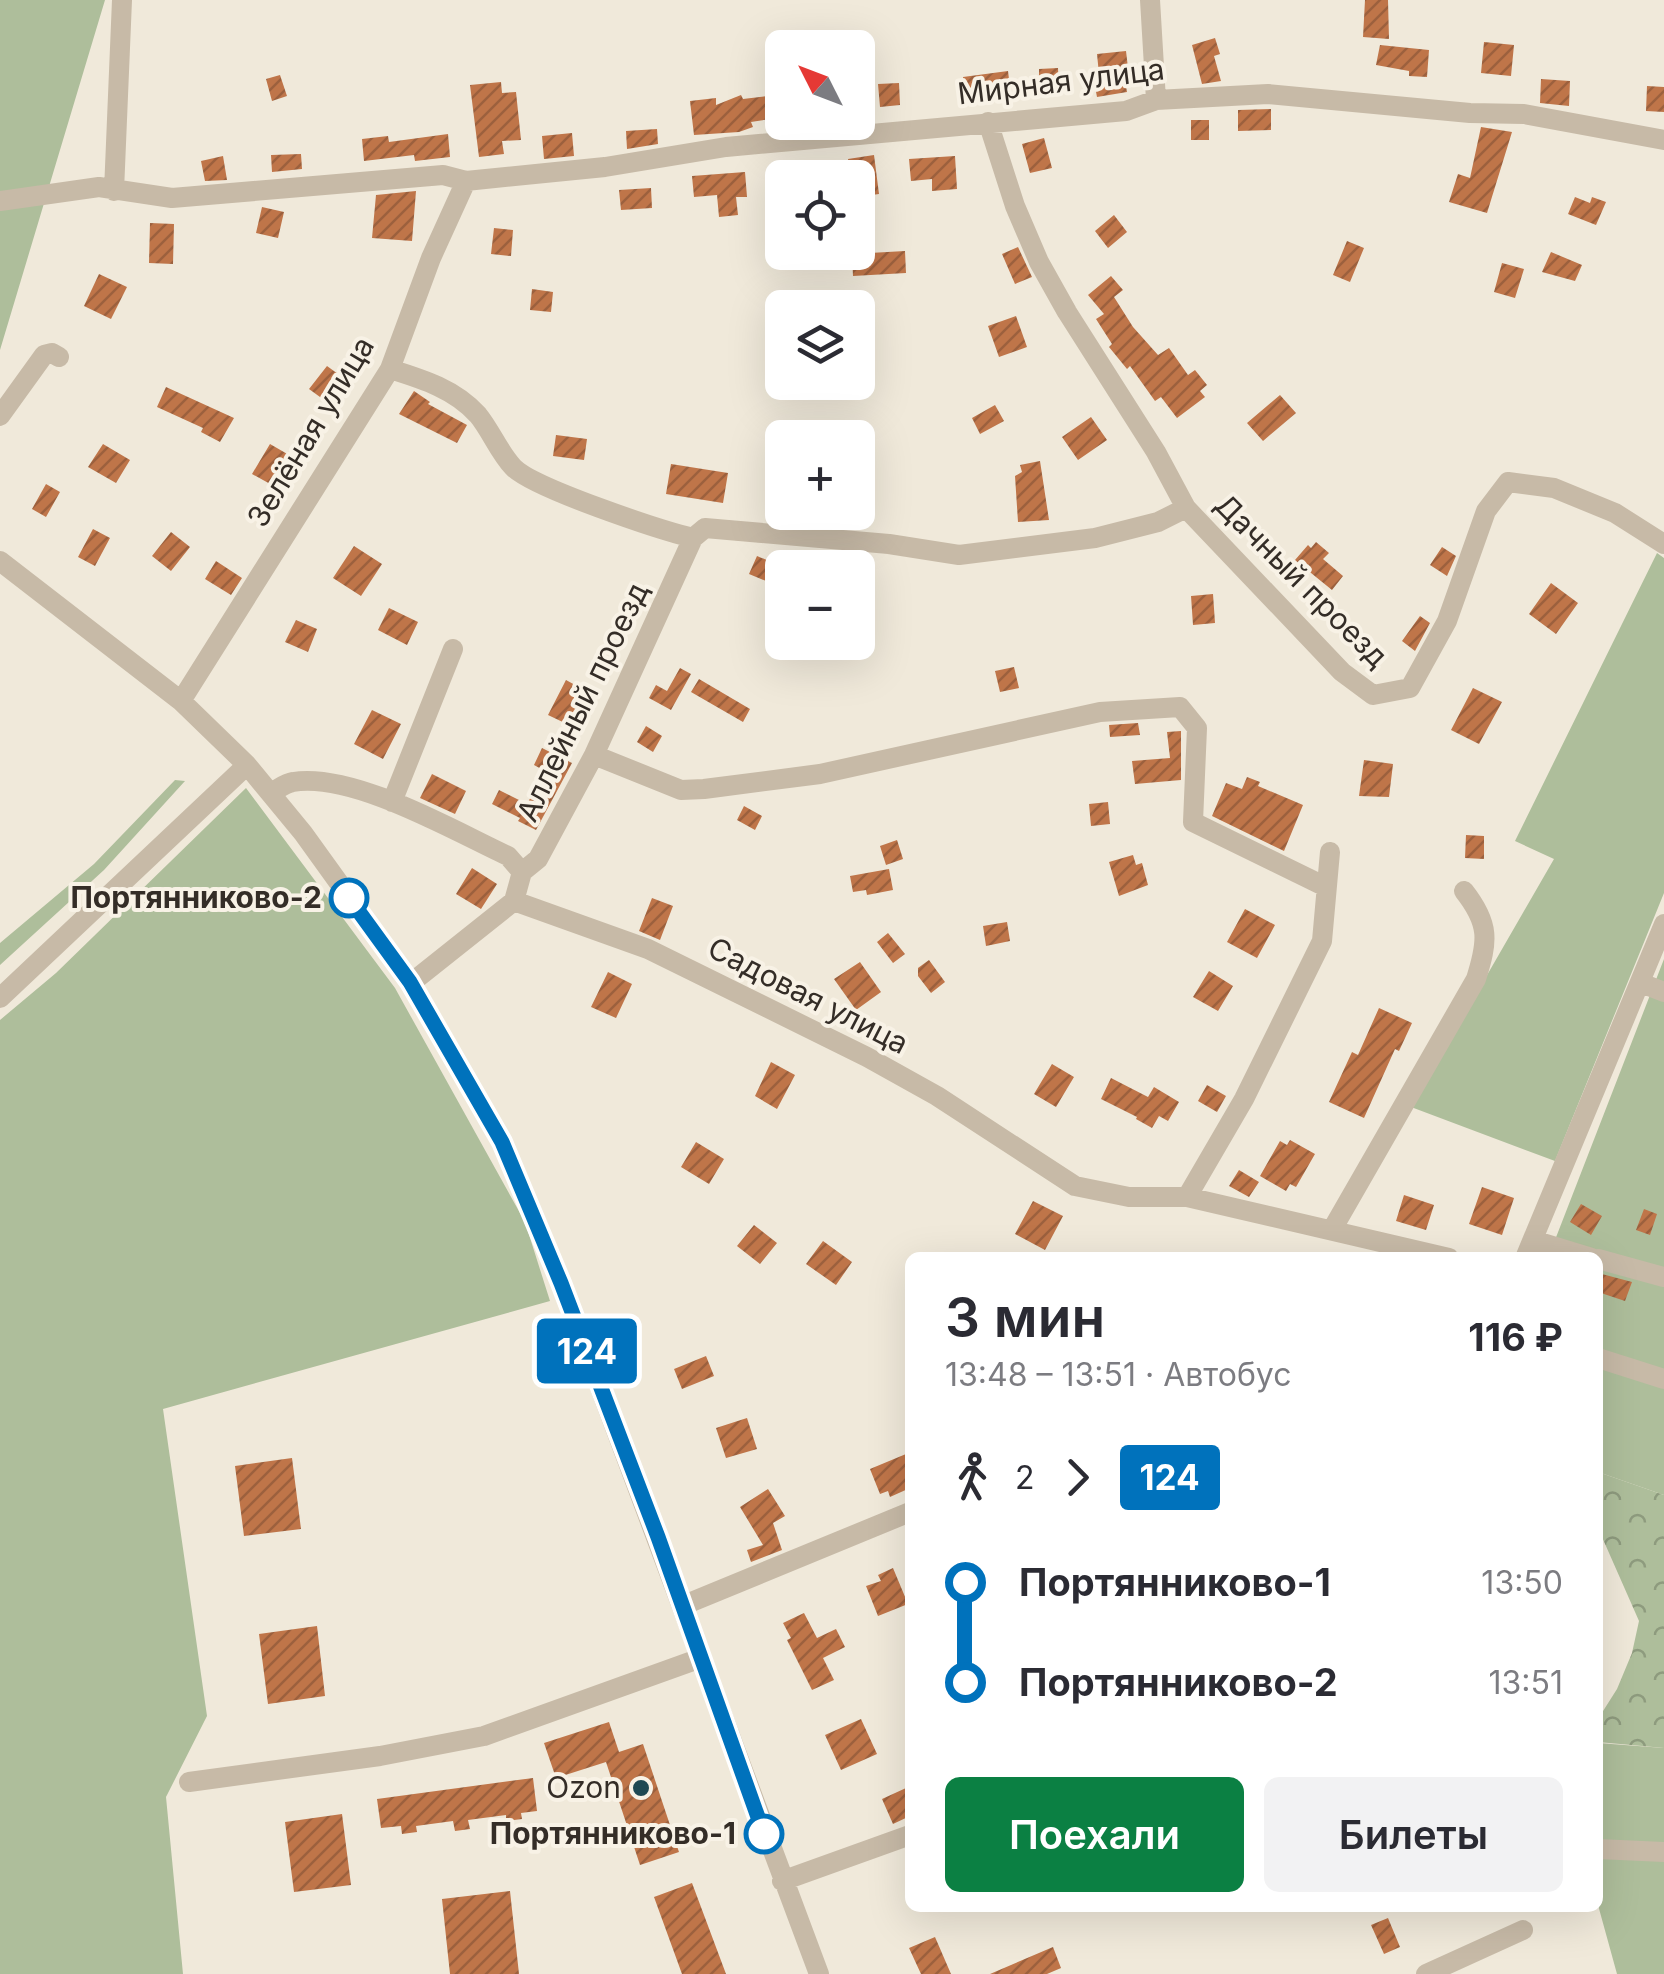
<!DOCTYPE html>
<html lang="ru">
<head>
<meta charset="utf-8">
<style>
  :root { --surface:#fff; --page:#f2f2f3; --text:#2b2b33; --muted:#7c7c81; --accent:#0b8043 }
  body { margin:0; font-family:Inter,sans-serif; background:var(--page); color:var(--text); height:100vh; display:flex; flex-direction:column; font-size:38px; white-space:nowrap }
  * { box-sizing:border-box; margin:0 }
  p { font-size:32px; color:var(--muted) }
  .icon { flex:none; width:55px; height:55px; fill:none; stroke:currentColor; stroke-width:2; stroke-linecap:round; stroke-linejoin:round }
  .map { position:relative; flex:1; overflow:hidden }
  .side { position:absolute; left:905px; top:1252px; width:698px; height:660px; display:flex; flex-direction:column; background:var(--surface); border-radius:15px; box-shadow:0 10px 40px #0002 }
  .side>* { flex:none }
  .badge { padding:0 20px; border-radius:8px; font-size:35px; line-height:65px }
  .needle { width:65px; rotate:312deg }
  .buttons { position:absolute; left:765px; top:30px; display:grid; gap:20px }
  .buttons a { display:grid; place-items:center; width:110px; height:110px; border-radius:15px; background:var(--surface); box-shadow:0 10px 40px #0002; font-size:50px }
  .map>.badge { position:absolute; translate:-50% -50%; box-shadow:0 0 0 5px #fff }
  .legs { display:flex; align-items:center; gap:15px; height:110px; padding:0 40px; font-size:32px }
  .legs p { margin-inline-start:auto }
  .summary { display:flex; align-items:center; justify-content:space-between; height:170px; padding:0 40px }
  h1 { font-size:55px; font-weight:600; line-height:75px }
  .cta { display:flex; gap:20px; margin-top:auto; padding:20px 40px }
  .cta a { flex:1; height:115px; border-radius:15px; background:var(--accent); color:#fff; font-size:40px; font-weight:600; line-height:115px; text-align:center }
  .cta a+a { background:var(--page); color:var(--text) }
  ul { padding:0 40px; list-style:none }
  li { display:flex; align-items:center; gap:35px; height:100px; font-size:38px }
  li i { display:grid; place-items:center; width:15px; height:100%; margin:0 12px; background:currentColor }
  li i::after { content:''; width:25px; height:25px; margin:-12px; border:8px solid; border-radius:50%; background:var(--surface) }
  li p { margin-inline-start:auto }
  li:first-child i { background:linear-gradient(#0000 50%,currentColor 0) }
  li:last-child i { background:linear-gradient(currentColor 50%,#0000 0) }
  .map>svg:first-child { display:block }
  .green { fill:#aebe9b }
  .forest { fill:url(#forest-crowns) }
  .building { fill:url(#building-hatch) }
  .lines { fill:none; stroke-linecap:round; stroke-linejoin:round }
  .minor { stroke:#c7baa7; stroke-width:20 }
  .line-1-casing { stroke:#fff; stroke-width:22 }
  .line-1 { stroke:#0072bc; stroke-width:15 }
  .stop-1-dot { fill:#fff; stroke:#0072bc; stroke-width:5 }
  .poi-dot { fill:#1f4953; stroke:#f8f2e6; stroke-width:4 }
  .labels { text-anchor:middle; stroke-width:8; stroke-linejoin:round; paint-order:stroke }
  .street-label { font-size:30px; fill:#342d27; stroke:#f8f2e6 }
  .stop-label { font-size:30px; font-weight:bold; fill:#342d27; stroke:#f8f2e6; text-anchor:end }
  .poi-label { font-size:30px; fill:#342d27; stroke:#f8f2e6; text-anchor:end }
</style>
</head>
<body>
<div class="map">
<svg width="1664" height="1974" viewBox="0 0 1664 1974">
  <defs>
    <pattern id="forest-crowns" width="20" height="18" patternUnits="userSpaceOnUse" patternTransform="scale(2.5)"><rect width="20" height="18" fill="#aebe9b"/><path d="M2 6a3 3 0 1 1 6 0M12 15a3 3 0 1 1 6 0" fill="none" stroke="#8e9b7e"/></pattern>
    <pattern id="building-hatch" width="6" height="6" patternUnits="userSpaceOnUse" patternTransform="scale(2.5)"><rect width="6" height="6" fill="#bf7549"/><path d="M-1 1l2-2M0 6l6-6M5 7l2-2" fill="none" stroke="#9c603d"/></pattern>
  </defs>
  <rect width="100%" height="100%" fill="#f0e9da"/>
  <path class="green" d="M0,0H105L0,350Z
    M1657,553L1664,558V893L1555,1161L1411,1107L1554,859L1515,841Z
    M175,780L185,781L104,870L0,965V943L94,864Z
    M246,788L395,988L525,1222L550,1301L163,1409L207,1716L166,1797L183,1974H0V1020L56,973Z
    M1664,959V1495L1598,1472V1258H1548Z
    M1598,1743L1664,1748V1974H1617L1598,1905Z"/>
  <path class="forest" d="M1598,1472L1664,1495V1748L1598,1742V1719L1617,1689L1632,1653L1639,1621L1598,1528Z"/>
  <path class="building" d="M1365,0H1388L1389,39L1363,37Z
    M1215,38L1220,54L1214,56L1221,81L1202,84L1192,45Z
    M1484,42L1514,45L1511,76L1481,73Z
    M1380,45L1429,50L1427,77L1409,76V71L1376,65Z
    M1126,51L1128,68L1123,69L1127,92L1097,97L1093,76L1099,74L1097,54Z
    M1058,68L1059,93L1039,94V69Z
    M1008,71L1011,95L965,102L963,77Z
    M280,75L287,96L272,101L266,79Z
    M1541,79L1570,81L1569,106L1540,103Z
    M501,82L502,93L516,92L521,140L502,141L504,154L479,157L470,85Z
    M899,83L900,105L880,107L878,84Z
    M1647,86L1664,87V112L1646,111Z
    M741,95L743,99L767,96L770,119L751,122L753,127L739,132L694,135L690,101L716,98V105Z
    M1271,109V130L1238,131V110Z
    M1191,120H1209V140H1191Z
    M1481,127L1512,132L1487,213L1449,202L1458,174L1470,178Z
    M657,129L658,144L627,149L626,131Z
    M572,133L574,156L544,159L542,136Z
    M448,134L450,157L415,161L414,155L364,161L362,139L388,136L389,142Z
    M1044,138L1052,168L1030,173L1022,144Z
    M301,154L302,169L272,172L271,155Z
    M874,155L879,194L858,197V178H851L848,159Z
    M223,156L227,180L205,181L201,161Z
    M955,156L957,189L932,191V179L911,181L909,159Z
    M745,172L747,197H736L738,215L719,217L717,195L694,197L692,176Z
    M651,188L652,208L621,210L619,190Z
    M416,191L412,241L372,238L376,195Z
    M1575,197L1590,203L1592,197L1606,202L1596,225L1568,214Z
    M262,207L284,212L278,238L256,233Z
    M1114,215L1127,232L1108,248L1095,231Z
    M150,223L174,224L173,264L149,263Z
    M494,228L513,230L511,256L491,254Z
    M1347,241L1364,248L1350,282L1333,275Z
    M1018,247L1032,277L1015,284L1002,254Z
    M905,251L906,273L853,276L852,254Z
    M1551,252L1582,265L1575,281L1542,272Z
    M1502,263L1524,269L1515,298L1494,292Z
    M99,274L127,287L111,319L84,306Z
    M1111,276L1123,290L1114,297L1133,327L1158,355L1169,348L1188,375L1195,370L1207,385L1200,391L1205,397L1177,418L1161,397L1155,401L1130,366L1127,369L1109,347L1112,344L1096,319L1104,314L1088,295Z
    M532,289L553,292L551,312L530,310Z
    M1016,316L1027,347L999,357L988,326Z
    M327,366L349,382L331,405L309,389Z
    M166,387L234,418L220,442L201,432L203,428L157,407Z
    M414,391L430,402L428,404L467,425L457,443L399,414Z
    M1280,395L1296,413L1263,441L1247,423Z
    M995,405L1004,421L980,434L972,418Z
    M1091,417L1107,440L1078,460L1062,437Z
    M556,435L587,439L584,460L553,456Z
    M103,444L130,460L116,483L88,467Z
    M270,444L289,455L272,485L252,474Z
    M1040,461L1049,520L1018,522L1015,476L1022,472L1020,465Z
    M671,464L728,473L723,503L666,494Z
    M46,484L60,492L46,517L32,509Z
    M93,529L110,538L95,566L78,557Z
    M171,532L190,547L171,571L152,556Z
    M1316,542L1329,553L1323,559L1343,576L1332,590L1295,560L1308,545L1311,548Z
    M354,546L382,564L361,596L333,578Z
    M1442,547L1456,556L1447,576L1430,565Z
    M757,556L774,563L766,581L749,574Z
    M216,561L242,578L231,595L205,579Z
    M1551,583L1578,603L1556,634L1529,614Z
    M1213,594L1215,623L1193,625L1191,596Z
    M389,608L418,622L407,645L378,630Z
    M1420,616L1430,623L1415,651L1402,641Z
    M296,620L317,629L308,652L285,642Z
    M1014,667L1019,688L1000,692L995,671Z
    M680,668L691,674L671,710L649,698L656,685L667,691Z
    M699,679L750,709L743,722L691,692Z
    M566,680L586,691L569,725L548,715Z
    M1473,688L1502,702L1479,744L1451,730Z
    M372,710L401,724L383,759L354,744Z
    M1138,723L1140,735L1110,737L1109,725Z
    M646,726L662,736L653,752L637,742Z
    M1181,731V780L1135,784L1132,761L1170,758L1167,732Z
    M542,748L572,763L536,830L518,821L520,818L492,804L499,790L527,804L545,771L534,765Z
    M1364,760L1393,764L1389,797L1359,796Z
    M432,774L466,791L455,814L420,798Z
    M1247,777L1260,782L1258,786L1303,805L1284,851L1212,816L1226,783L1242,789Z
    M1108,802L1110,824L1091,826L1089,804Z
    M744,806L762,816L755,830L737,820Z
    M1466,835L1484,836V859L1465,858Z
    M897,840L903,859L886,865L880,846Z
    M1133,855L1136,865L1142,863L1148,885L1119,896L1109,862Z
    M472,868L497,884L481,909L456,894Z
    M889,869L893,890L867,895L866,890L853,892L850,876Z
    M652,898L673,906L660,940L639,931Z
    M1245,909L1275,925L1257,958L1227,942Z
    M1007,922L1010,941L986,946L983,926Z
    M888,933L905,954L893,963L877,942Z
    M929,960L945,982L931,993L918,976V968Z
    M860,962L881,992L856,1010L834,979Z
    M1209,971L1233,986L1218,1011L1193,997Z
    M608,972L632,984L616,1018L591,1007Z
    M1379,1008L1412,1023L1399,1051L1395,1049L1364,1118L1329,1102L1352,1052L1358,1055Z
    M771,1062L795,1075L777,1109L755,1096Z
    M1052,1064L1074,1077L1056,1107L1034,1094Z
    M1111,1078L1148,1097L1154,1087L1179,1102L1168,1121L1159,1116L1152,1128L1136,1119L1137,1117L1101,1099Z
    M1207,1085L1226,1096L1217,1112L1198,1101Z
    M1290,1140L1315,1154L1296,1187L1290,1184L1286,1191L1260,1176L1280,1141L1287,1145Z
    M696,1142L724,1159L709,1184L681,1167Z
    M1239,1170L1259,1182L1249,1197L1229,1186Z
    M1482,1187L1514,1198L1502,1235L1469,1224Z
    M1404,1195L1434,1205L1426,1230L1396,1221Z
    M1033,1201L1063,1216L1045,1250L1015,1234Z
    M1581,1204L1602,1216L1591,1235L1570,1222Z
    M1644,1209L1657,1214L1650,1235L1636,1230Z
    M754,1225L777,1243L760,1264L737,1246Z
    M823,1241L852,1262L836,1285L806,1264Z
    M1598,1273L1632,1282L1625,1301L1598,1292Z
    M706,1356L714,1376L682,1389L674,1369Z
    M747,1418L757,1449L726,1458L716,1428Z
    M906,1454L910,1463V1488L890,1497L888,1491L880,1494L870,1469Z
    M292,1458L301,1529L244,1536L235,1466Z
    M768,1489L785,1516L773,1523L782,1550L751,1562L747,1550L763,1545L740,1507Z
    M893,1568L908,1604L878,1616L866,1586L881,1581L878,1575Z
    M804,1613L817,1638L836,1629L845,1647L823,1658L834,1680L812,1690L787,1640L791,1638L783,1623Z
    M317,1626L325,1696L268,1704L259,1634Z
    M861,1719L877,1754L841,1770L825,1735Z
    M609,1722L619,1752L643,1744L679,1852L640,1865L606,1762L556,1778L544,1743Z
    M533,1778L537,1811L521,1813L522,1819L506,1821V1815L468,1820L470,1829L455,1831L453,1821L416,1826L417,1832L402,1834L401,1826L381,1828L377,1799Z
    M906,1788L910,1816L893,1824L882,1799Z
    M342,1814L351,1885L294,1892L285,1822Z
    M692,1883L726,1974H682L654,1897Z
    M510,1891L519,1974H450L442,1899Z
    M1388,1918L1400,1947L1384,1954L1371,1925Z
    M935,1937L951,1974H921L909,1948Z
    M1053,1947L1061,1968L1047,1974H990Z"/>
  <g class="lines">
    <path class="minor" d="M1150,0L1156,100
      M988,122L1015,206L1039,262L1067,312L1156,452L1186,508L1342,672L1373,695L1410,688L1447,621L1486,511L1508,482L1554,488L1615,513L1664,544
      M114,191L122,0
      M0,201L99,187L172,198L443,175L466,181L605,167L726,147L1126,111L1156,100L1268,94L1470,113L1524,114L1664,140
      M390,369C422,379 455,389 478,415C491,431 499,452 513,467C533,488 660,530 693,538
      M0,416L44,355L52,353L59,357
      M0,561L181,701L247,765L303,833L411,983L502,1142L561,1283L819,1974
      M181,701L390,369L431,258L466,181
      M594,755L681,790L704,789L820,774L1100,712L1180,707L1197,728L1193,822L1326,887
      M272,792C278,789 286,783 293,782C353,772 454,831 508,856L522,872
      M392,802L453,649
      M514,901L522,872L538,859L594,755L693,538L705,528L889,544L959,555L1095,538L1158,522L1186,508
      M411,983L514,901L648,949L867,1057L937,1096L1075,1186L1129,1197H1187L1449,1258
      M1641,983L1664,992
      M0,998L247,765
      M1187,1197L1244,1099L1322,941L1330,852
      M1333,1228L1476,979C1488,941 1490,924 1464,891
      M1533,1240L1592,1258
      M1525,1258L1664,924
      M1598,1259L1664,1277
      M1598,1358L1664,1379
      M684,1605L910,1512
      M189,1782L380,1756L484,1736L701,1658
      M1598,1849L1664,1852
      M782,1881L910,1835
      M1426,1974L1523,1930"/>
  </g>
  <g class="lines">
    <g class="line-1-casing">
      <path id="line-1" d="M349,898L410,982L502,1142L561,1283L658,1537L764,1834"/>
    </g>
    <use href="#line-1" class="line-1"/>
  </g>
  <g class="stop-1-dot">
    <circle cx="349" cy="898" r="18"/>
    <circle cx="764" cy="1834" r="18"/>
  </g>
  <circle class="poi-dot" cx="641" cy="1788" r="10"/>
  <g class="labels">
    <g class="street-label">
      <text transform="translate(1061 82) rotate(-7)" y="10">Мирная улица</text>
      <text transform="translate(311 432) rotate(-59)" y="10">Зелёная улица</text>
      <text transform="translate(1301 581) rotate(45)" y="10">Дачный проезд</text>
      <text transform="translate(583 702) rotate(-64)" y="10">Аллейный проезд</text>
      <text transform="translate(808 996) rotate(27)" y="10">Садовая улица</text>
    </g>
    <g class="stop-label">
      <text x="322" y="908">Портянниково-2</text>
      <text x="736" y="1844">Портянниково-1</text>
    </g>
    <g class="poi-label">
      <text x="621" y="1798">Ozon</text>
    </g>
  </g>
</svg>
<div class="buttons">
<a><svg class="needle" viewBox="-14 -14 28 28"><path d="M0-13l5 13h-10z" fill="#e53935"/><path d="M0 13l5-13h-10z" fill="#7c7c81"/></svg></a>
<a><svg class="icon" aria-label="locate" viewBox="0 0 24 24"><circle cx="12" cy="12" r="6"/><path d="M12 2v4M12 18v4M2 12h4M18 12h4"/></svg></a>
<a><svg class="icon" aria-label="layers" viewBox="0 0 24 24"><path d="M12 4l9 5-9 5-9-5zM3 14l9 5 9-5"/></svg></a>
<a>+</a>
<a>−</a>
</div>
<b class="badge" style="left:587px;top:1351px;background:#0072bc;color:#fff">124</b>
<section class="side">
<div class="summary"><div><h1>3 мин</h1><p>13:48 – 13:51 · Автобус</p></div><b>116 ₽</b></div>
<div class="legs"><svg class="icon" aria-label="walk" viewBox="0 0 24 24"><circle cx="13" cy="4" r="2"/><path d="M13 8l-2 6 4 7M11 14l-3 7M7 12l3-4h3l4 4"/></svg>2<svg class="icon" aria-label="forward" viewBox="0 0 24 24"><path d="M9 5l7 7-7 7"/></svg><b class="badge" style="background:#0072bc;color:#fff">124</b></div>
<ul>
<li><i style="color:#0072bc"></i><b>Портянниково-1</b><p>13:50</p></li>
<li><i style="color:#0072bc"></i><b>Портянниково-2</b><p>13:51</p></li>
</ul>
<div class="cta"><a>Поехали</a><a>Билеты</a></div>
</section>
</div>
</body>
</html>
